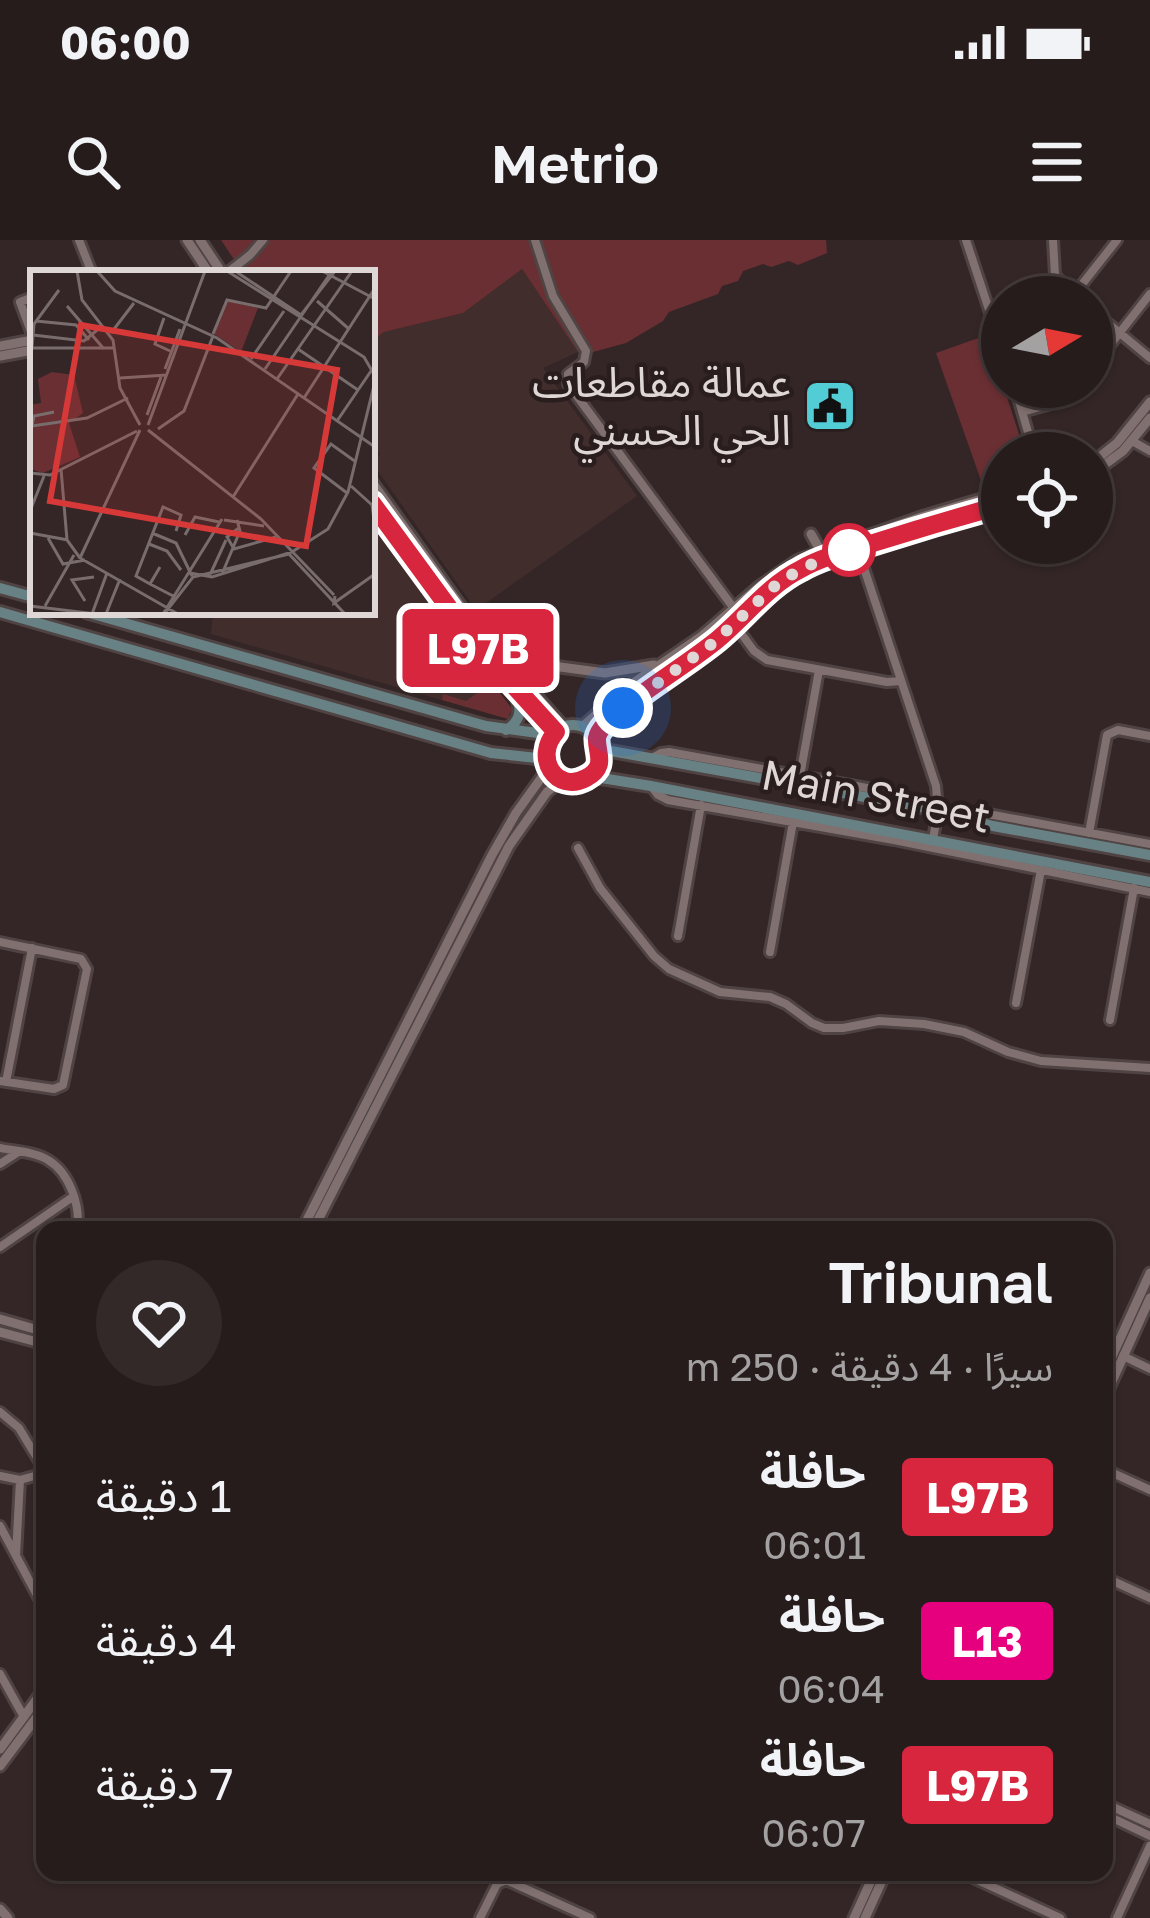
<!DOCTYPE html>
<html lang="ar">
<head>
<meta charset="utf-8">
<style>
  :root { --surface:#271c1c; --page:#332929; --text:#f1f3f6; --muted:#a4a1a3; --line:#433a3b }
  body { margin:0; font-family:"Golos Text","Noto Sans Arabic",sans-serif; background:var(--page); color:var(--text); direction:rtl; height:100vh; display:flex; flex-direction:column; font-size:45px; white-space:nowrap }
  * { box-sizing:border-box; margin:0 }
  p { font-size:39px; color:var(--muted) }
  .icon { flex:none; width:66px; height:66px; fill:none; stroke:currentColor; stroke-width:2; stroke-linecap:round; stroke-linejoin:round }
  .map { position:relative; flex:1; overflow:hidden; direction:ltr }
  .panel { position:absolute; left:36px; top:981px; width:1077px; height:660px; display:flex; flex-direction:column; background:var(--surface); border-radius:24px; box-shadow:0 3px 9px #0004,0 0 0 3px var(--line); direction:rtl }
  .panel>* { flex:none }
  .badge { padding:0 24px; border-radius:9px; font-size:42px; line-height:78px }
  .needle { width:78px; rotate:80deg }
  .buttons { position:absolute; left:981px; top:36px; display:grid; gap:24px }
  .buttons a { display:grid; place-items:center; width:132px; height:132px; border-radius:50%; background:var(--surface); box-shadow:0 3px 9px #0004,0 0 0 3px var(--line); font-size:60px }
  .you { position:absolute; width:60px; height:60px; margin:-30px; border:9px solid #fff; border-radius:50%; background:#1a73e8; box-shadow:0 0 0 18px #1a73e833 }
  .map>.badge { position:absolute; translate:-50% -50%; box-shadow:0 0 0 6px #fff }
  .round { display:grid; place-items:center; flex:none; width:126px; height:126px; border-radius:63px; background:var(--page) }
  .headline { display:flex; align-items:center; justify-content:space-between; height:204px; padding:0 60px }
  h1 { font-size:57px; font-weight:600; line-height:90px }
  ul { padding:0; list-style:none }
  li { display:flex; align-items:center; gap:36px; height:144px; padding:0 60px }
  li div { flex:1 }
  li b { display:block; font-size:45px }
  li em { font-style:normal }
  li .badge { min-width:132px; font-weight:700; text-align:center }
  .status { display:flex; justify-content:space-between; align-items:center; height:84px; padding:0 60px; background:var(--surface); direction:ltr }
  .status svg { height:33px; fill:currentColor }
  header { display:flex; justify-content:space-between; align-items:center; height:156px; padding:0 60px; background:var(--surface); font-size:54px; font-weight:600 }
  .map>svg:first-child { display:block }
  .built { fill:#422d2d }
  .green { fill:#6a2f32 }
  .lines { fill:none; stroke-linecap:round; stroke-linejoin:round }
  .minor-casing { stroke:#4f4343; stroke-width:14 }
  .tertiary-casing { stroke:#4f4343; stroke-width:15 }
  .secondary-casing { stroke:#4f4343; stroke-width:16 }
  .minor { stroke:#817070; stroke-width:8 }
  .tertiary { stroke:#817070; stroke-width:9 }
  .secondary { stroke:#688184; stroke-width:10 }
  .line-casing { stroke:#fff; stroke-width:27 }
  .line { stroke:#d7263d; stroke-width:18 }
  .walk { stroke:#dfd6d6; stroke-width:12; stroke-dasharray:0 21.6 }
  .stop-dot { fill:#fff; stroke:#d7263d; stroke-width:6 }
  .labels { text-anchor:middle; stroke-width:9; stroke-linejoin:round; paint-order:stroke }
  .poi-label { font-size:42px; fill:#dfd6d6; stroke:#2a1d1d; text-anchor:end }
  .street-label { font-size:42px; fill:#dfd6d6; stroke:#2a1d1d }
  .inset-road { fill:none; stroke:#786c6c; stroke-width:3 }
  .view { fill:#d73939; fill-opacity:0.15; stroke:#d73939; stroke-width:6 }
  .inset-edge { fill:none; stroke:#dfd6d6; stroke-width:6 }
</style>
</head>
<body>
<div class="status"><b>06:00</b><svg viewBox="0 0 49 12"><path d="M0 12V9h3v3zM5 12V6h3v6zM10 12V3h3v9zM15 12V0h3v12zM26 1h20v11H26zM47 4h2v5h-2z"/></svg></div>
<header><svg class="icon" aria-label="menu" viewBox="0 0 24 24"><path d="M4 6h16M4 12h16M4 18h16"/></svg>Metrio<svg class="icon" aria-label="search" viewBox="0 0 24 24"><circle cx="10" cy="10" r="6"/><path d="M15 15l6 6"/></svg></header>
<div class="map">
<svg width="1150" height="1678" viewBox="0 0 1150 1678">
  <rect width="100%" height="100%" fill="#342626"/>
  <path class="built" d="M522,29L578,112L543,128L637,256L476,370L373,224L380,214L372,205V101L384,92L463,73Z
    M372,280L512,469L508,479L211,394L213,372H372Z"/>
  <path class="green" d="M221,0H826L827,13L798,25L789,21L771,27L763,24L743,31L738,41L722,46L718,54L669,72L663,81L626,103L593,112H578L522,29L463,73L384,92L372,101V33H243Z
    M987,95L1025,213H1002V241L983,246L936,113Z
    M461,402L512,469L508,479L442,460L443,454L466,461L480,451L485,442L458,405Z"/>
  <g class="lines">
    <g class="minor-casing">
      <path id="minor" d="M79,0L92,33
        M535,0L553,56L586,111L584,122L568,134V144L741,378
        M966,0L1002,109
        M1053,0L1055,35L1075,56
        M227,33L250,15L263,0
        M33,57L20,62L33,97
        M1072,57L1117,0
        M1092,70L1150,118
        M1092,128L1150,54
        M1015,147L1034,213
        M1022,172L1058,162L1077,147
        M1132,201L1150,211
        M857,307L936,546L938,571L933,599
        M732,381L754,411L767,420L887,442L901,441
        M652,518L661,513L669,512L900,554L908,564
        M800,536L819,430
        M652,547L658,555L668,560L894,600L1150,652
        M969,578L988,574L1150,604
        M1089,593L1107,495L1118,490L1150,496
        M578,608L600,648L654,716L669,729L720,752L770,757L786,764L812,783L824,788H843L879,781L924,784L964,792L1008,812L1041,821L1150,828
        M678,696L701,565
        M0,702L81,719L87,729L63,845L54,849L0,841
        M770,712L793,582
        M1016,763L1041,630
        M1110,780L1134,648
        M6,842L32,708
        M0,908C15,911 36,912 48,920C70,933 81,967 77,990
        M0,924L17,913
        M0,1007L74,956
        M1123,1116L1150,1129
        M0,1172L19,1188L45,1231
        M1104,1229L1150,1250
        M0,1236L20,1240L45,1233
        M0,1286L45,1370
        M16,1315L20,1240
        M1104,1337L1150,1358
        M0,1434L24,1477
        M1104,1563L1150,1584
        M1104,1574L1150,1596
        M960,1632L1060,1678
        M480,1678L497,1644L506,1640L590,1678
        M1117,1678L1150,1606"/>
    </g>
    <g class="tertiary-casing">
      <path id="tertiary" d="M187,0L209,33
        M200,0L222,33
        M0,106L33,100
        M0,116L33,110
        M1092,223L1117,203L1150,162
        M1092,234L1123,211L1150,178
        M372,242L480,393L564,487
        M372,263L474,402L556,492
        M811,294L820,310
        M488,398L516,417L538,424L605,433L654,425
        M582,487L629,446L702,396L760,346L798,320L921,277L1002,253
        M597,500L604,487L623,468L713,403L771,349L797,330L857,307L1002,265
        M302,990L492,615L516,573L549,527
        M313,990L509,606L547,552L563,539
        M0,1079L45,1092
        M0,1092L45,1104
        M1104,1134L1150,1033
        M1104,1159L1150,1058
        M0,1509L45,1448
        M0,1526L45,1466
        M0,1669L8,1678
        M854,1678L875,1632
        M865,1678L886,1632"/>
    </g>
    <g class="secondary-casing">
      <path id="secondary" d="M0,348L33,357
        M0,372L491,513L546,519
        M86,372L486,486L552,495
        M545 513a28 28 0 1 1 56 0a28 28 0 1 1-56 0Z
        M506,490C525,479 520,465 514,447
        M600,509L931,569L993,586L1150,615
        M589,536L651,546L1150,642"/>
    </g>
    <use href="#minor" class="minor"/>
    <use href="#tertiary" class="tertiary"/>
    <use href="#secondary" class="secondary"/>
  </g>
  <g class="lines">
    <g class="line-casing">
      <path id="line" d="M372,263L474,402L556,492C533,517 556,554 586,538C608,526 596,513 597,498C599,487 613,477 621,470C651,445 686,425 717,400C746,376 767,346 801,329C822,317 847,311 870,304C914,290 958,277 1002,265"/>
    </g>
    <use href="#line" class="line"/>
    <path class="walk" d="M623,468L713,403L779,342L807,326L849,310"/>
  </g>
  <defs>
    <g id="civic-square" transform="scale(2.7)"><rect x="-9" y="-9" width="18" height="18" rx="4" fill="#52ccd5" stroke="#2a1d1d"/><path d="M-.6-6.5H3V-4.5H.6V-3L4-1V1h2V6H-6V1h2V-1L-.6-3ZM-1.2 2.5V6h2.4V2.5Z" fill="#111"/></g>
  </defs>
  <g fill-rule="evenodd">
    <use href="#civic-square" x="830" y="166"/>
  </g>
  <circle class="stop-dot" cx="849" cy="310" r="24"/>
  <g class="labels">
    <g class="poi-label">
      <text x="791" y="157">عمالة مقاطعات<tspan x="791" dy="48">الحي الحسني</tspan></text>
    </g>
    <g class="street-label">
      <text transform="translate(876 556) rotate(11)" y="15">Main Street</text>
    </g>
  </g>
  <g transform="translate(30 30)">
    <rect width="345" height="345" fill="#342626"/>
    <path d="M197,31L228,38L211,82L184,64ZM22,102L44,105L53,143L39,153L50,187L13,203L0,199V135L11,133L8,109Z" fill="#6a2f32"/>
    <path class="inset-road" d="M47,1L52,30L83,70L90,118L110,155M67,1L85,21L187,68L345,177M197,1L334,87L345,106M205,1L271,45L305,1M292,1L345,29M29,20L4,54L2,78H85M287,31L319,59M37,36L74,79M134,48L125,74L140,81M6,51L46,55L59,70M81,63L104,33M183,64L197,30L236,38L261,1M3,65L54,71L72,56M268,79L328,120M221,89L254,41M135,99L150,59M235,99L302,1M90,108L137,105M247,109L322,1M274,128L345,18M24,142L4,146L2,156L57,148L98,128M117,145L131,107M307,151L341,101M118,155L175,1M128,159L154,141L183,66M110,160L50,288L148,344M118,160L231,249L304,325M31,199L37,270L50,288M0,203L20,205L107,161M321,216L342,235L345,257M317,223L284,198L301,174L326,192M203,227L268,124M0,241L14,206M194,250L234,256M210,257L197,267L204,279L246,267M0,263L38,270M122,263L146,273L162,306M155,265L165,247L189,252M18,268L33,294L55,290M119,274L137,281L151,300M130,297L120,314L145,327M160,303L182,307L262,282L298,259L318,222L345,111M192,304L210,261L207,250M179,307L196,270M120,314L106,306L133,237L151,245L146,261M305,326L304,333L345,304M55,331L42,310L64,307M0,336L66,344M15,336L44,285M62,344L77,303M76,344L90,309M133,344L192,249M134,344L163,307L259,284L315,344"/>
    <path class="view" d="M51,55L307,100L276,276L20,231Z"/>
    <rect width="345" height="345" class="inset-edge"/>
  </g>
</svg>
<div class="buttons">
<a><svg class="needle" viewBox="-14 -14 28 28"><path d="M0-13l5 13h-10z" fill="#e53935"/><path d="M0 13l5-13h-10z" fill="#a4a1a3"/></svg></a>
<a><svg class="icon" aria-label="locate" viewBox="0 0 24 24"><circle cx="12" cy="12" r="6"/><path d="M12 2v4M12 18v4M2 12h4M18 12h4"/></svg></a>
</div>
<div class="you" style="left:623px;top:468px"></div>
<b class="badge" style="left:478px;top:408px;background:#d7263d;color:#fff">L97B</b>
<section class="panel">
<div class="headline"><div><h1>Tribunal</h1><p>سيرًا · 4 دقيقة · 250 m</p></div><a class="round"><svg class="icon" aria-label="heart" viewBox="0 0 24 24"><path d="M12 20l-8-8c-3-5 5-10 8-4 3-6 11-1 8 4z"/></svg></a></div>
<ul>
<li><span class="badge" style="background:#d7263d;color:#fff">L97B</span><div><b>حافلة</b><p>06:01</p></div><em>1 دقيقة</em></li>
<li><span class="badge" style="background:#e6007e;color:#fff">L13</span><div><b>حافلة</b><p>06:04</p></div><em>4 دقيقة</em></li>
<li><span class="badge" style="background:#d7263d;color:#fff">L97B</span><div><b>حافلة</b><p>06:07</p></div><em>7 دقيقة</em></li>
</ul>
</section>
</div>
</body>
</html>
